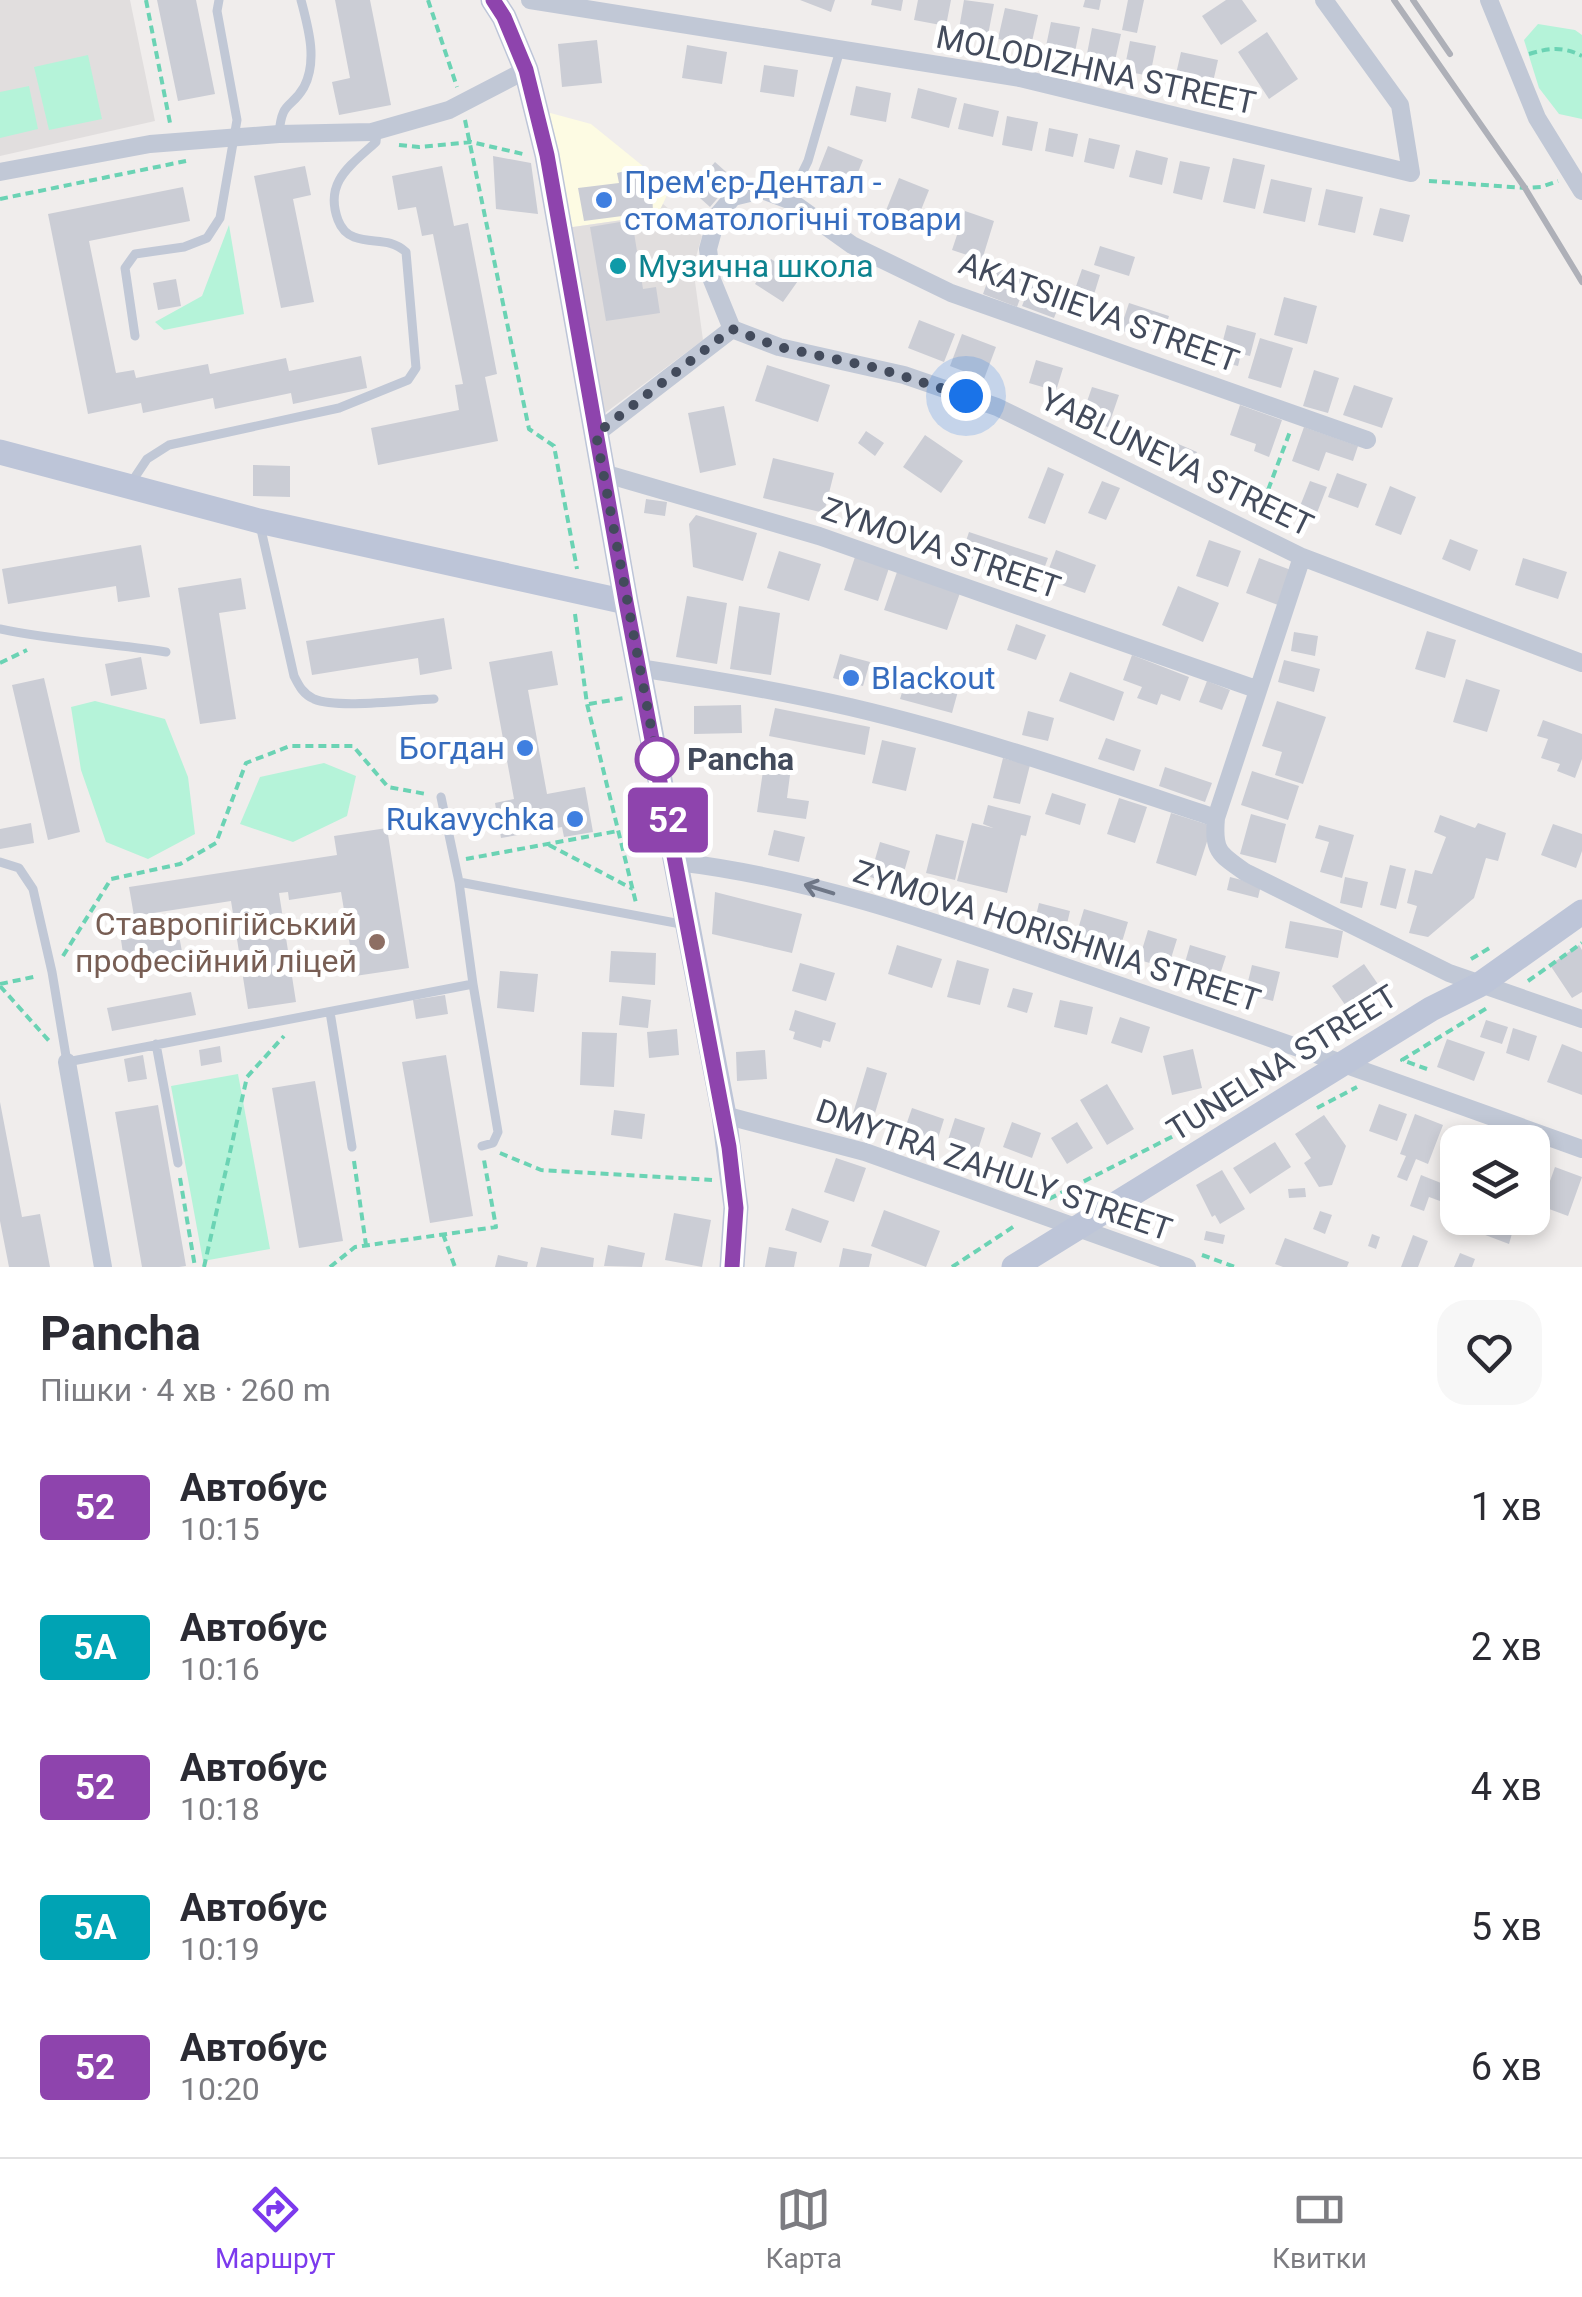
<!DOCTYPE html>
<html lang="uk">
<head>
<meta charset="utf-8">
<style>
  :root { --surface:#fff; --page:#f7f7f7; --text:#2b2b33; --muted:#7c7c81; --line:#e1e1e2; --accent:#7c3aed }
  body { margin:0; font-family:Roboto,sans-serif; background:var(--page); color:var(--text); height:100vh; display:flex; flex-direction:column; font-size:38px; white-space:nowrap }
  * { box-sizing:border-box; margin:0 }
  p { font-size:32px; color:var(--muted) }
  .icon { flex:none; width:55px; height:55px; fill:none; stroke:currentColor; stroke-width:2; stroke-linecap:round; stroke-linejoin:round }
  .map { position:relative; height:1267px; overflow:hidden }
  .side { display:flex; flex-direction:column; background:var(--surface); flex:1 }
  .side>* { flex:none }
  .badge { padding:0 20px; border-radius:8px; font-size:35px; line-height:65px }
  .tools { position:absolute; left:1440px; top:1125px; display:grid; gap:20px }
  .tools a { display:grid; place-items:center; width:110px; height:110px; border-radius:20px; background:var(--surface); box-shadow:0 5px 15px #0003; font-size:50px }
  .you { position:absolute; width:50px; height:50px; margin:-25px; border:8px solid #fff; border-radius:50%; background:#1a73e8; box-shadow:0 0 0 15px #1a73e833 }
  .map>.badge { position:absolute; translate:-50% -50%; box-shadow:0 0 0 5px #fff }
  .round { display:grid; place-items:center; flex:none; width:105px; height:105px; border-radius:30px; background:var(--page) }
  .overview { display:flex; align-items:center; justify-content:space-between; height:170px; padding:0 40px }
  h1 { font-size:48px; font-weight:700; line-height:75px }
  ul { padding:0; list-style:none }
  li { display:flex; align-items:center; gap:30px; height:140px; padding:0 40px }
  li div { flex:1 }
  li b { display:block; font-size:38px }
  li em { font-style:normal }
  li .badge { min-width:110px; font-weight:700; text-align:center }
  .menu { display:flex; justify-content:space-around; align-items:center; height:140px; border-top:2px solid var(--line); background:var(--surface); font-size:28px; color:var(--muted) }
  .menu a { display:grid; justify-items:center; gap:5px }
  .menu .active { color:var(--accent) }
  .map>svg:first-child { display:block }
  .commercial { fill:#fdfbe3 }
  .education { fill:#e1dede }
  .green { fill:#b5f3d9 }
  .building { fill:#cbcdd5 }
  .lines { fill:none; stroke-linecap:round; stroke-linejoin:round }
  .path { stroke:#6bd3b4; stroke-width:4; stroke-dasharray:8 5; stroke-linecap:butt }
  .lane { stroke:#c1c8d6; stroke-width:9 }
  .street { stroke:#c1c8d6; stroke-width:18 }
  .secondary { stroke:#bdc5d8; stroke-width:25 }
  .rail { stroke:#aeb0b8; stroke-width:6 }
  .oneway { stroke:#6f7787 }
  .line-casing { stroke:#fff; stroke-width:22 }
  .line { stroke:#8e44ad; stroke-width:15 }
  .walk { stroke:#434b5c; stroke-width:10; stroke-dasharray:0 18 }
  .shop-dot { fill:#3f7fe0; stroke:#fff; stroke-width:4 }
  .culture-dot { fill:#0f9aa8; stroke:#fff; stroke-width:4 }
  .stop-dot { fill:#fff; stroke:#8e44ad; stroke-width:5 }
  .education-dot { fill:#8d6e63; stroke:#fff; stroke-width:4 }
  .labels { text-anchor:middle; stroke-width:10; stroke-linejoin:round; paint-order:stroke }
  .street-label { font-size:32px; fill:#434b5c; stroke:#fff }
  .shop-label { font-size:32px; fill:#366cbe; stroke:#fff; text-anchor:start }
  .culture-label { font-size:32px; fill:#0d838f; stroke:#fff; text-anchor:start }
  .stop-label { font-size:32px; font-weight:bold; fill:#434b5c; stroke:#fff; text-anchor:start }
  .education-label { font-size:32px; fill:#785e54; stroke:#fff; text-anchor:end }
</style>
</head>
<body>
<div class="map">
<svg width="1582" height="1267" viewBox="0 0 1582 1267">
  <rect width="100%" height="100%" fill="#f0edec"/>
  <path class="commercial" d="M543,111L591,124L670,188L658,215L566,228Z"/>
  <path class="education" d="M0,0H130L155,121L0,156Z
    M663,204L702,236L693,267L703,340L601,416L566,228L657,215Z"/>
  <path class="green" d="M1538,24L1575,30L1582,35V119L1559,114L1539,88L1524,40Z
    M88,55L102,119L49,130L34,67Z
    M29,86L38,129L0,138V92Z
    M229,225L244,314L164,330L155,322L202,296Z
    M95,701L165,719L188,777L195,834L148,859L106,842L81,770L71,707Z
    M324,763L356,776L347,816L293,842L240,824L260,777Z
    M238,1074L270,1249L203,1261L171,1086Z"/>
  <path class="building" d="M157,0H196L215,94L178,101Z
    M335,0H370L391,105L339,115L332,82L350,78Z
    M800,0H835L831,12Z
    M872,0H903L901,11L871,5Z
    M918,0H951L946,26L914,20Z
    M964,0L994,4L988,35L959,29Z
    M1085,0H1101L1099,10L1083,7Z
    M1128,0H1144L1137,33L1122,30Z
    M1226,0H1242L1257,21L1221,45L1202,16Z
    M1005,8L1038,15L1031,46L998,39Z
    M1051,22L1080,27L1074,57L1045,51Z
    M1092,28L1121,34L1114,65L1086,59Z
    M1267,32L1298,79L1269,99L1238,52Z
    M597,40L602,83L562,87L558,44Z
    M1130,41L1156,46L1150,76L1124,71Z
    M687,45L727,52L722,84L682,78Z
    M1181,52L1218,60L1211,91L1174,83Z
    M764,65L798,70L794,97L760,92Z
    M856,86L891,93L886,122L850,115Z
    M918,88L957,98L949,128L911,118Z
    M964,103L999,111L993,137L958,129Z
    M1007,116L1038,122L1032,151L1002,145Z
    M1049,128L1078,134L1073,157L1045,151Z
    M1089,138L1120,145L1114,169L1084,162Z
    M828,146L863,160L850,192L815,179Z
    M1136,150L1168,158L1162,185L1129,177Z
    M493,156L531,163L538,214L496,209Z
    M1233,158L1265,165L1255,209L1223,202Z
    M1180,161L1210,167L1202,200L1173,193Z
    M715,162L734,179L710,207L691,190Z
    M305,166L311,195L293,199L314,302L281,308L254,176Z
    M442,166L454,226L468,223L497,374L485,377L498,441L378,465L371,428L459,410L455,385L463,384L433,234L422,236L416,207L398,210L392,176Z
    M629,170L652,190L653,212L584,221L578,188L619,183L617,173Z
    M899,178L929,190L915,225L885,213Z
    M1271,179L1312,188L1305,222L1263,213Z
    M183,187L190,221L89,241L116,373L134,370L136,378L208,364L210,374L286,358L289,371L361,356L367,388L293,404L291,393L215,409L213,398L143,413L141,403L88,414L48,214Z
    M1326,189L1363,197L1355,233L1318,225Z
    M1380,208L1410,215L1403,242L1373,235Z
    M965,211L994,221L982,260L952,250Z
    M632,220L643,289L656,287L660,313L606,321L590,227Z
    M1100,246L1135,257L1129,276L1094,265Z
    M771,259L800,278L783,302L755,284Z
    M993,266L1027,279L1017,307L983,294Z
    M1082,269L1100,275L1092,301L1073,295Z
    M1033,278L1065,290L1054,318L1022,306Z
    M176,279L181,306L158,310L153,283Z
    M1284,297L1317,306L1307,344L1274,335Z
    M1129,303L1169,316L1160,344L1120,330Z
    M919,320L955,334L944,362L908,348Z
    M1227,325L1256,333L1250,356L1241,354L1238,366L1225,363L1229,350L1221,348Z
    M962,334L996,347L984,379L950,366Z
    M1260,338L1293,348L1281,388L1248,378Z
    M1036,360L1063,368L1056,391L1029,383Z
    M767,365L830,385L818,422L755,401Z
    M1314,370L1339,378L1328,413L1303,406Z
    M1354,385L1393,398L1382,428L1343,415Z
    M1092,387L1119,395L1108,427L1081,419Z
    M1240,405L1282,420L1269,457L1254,451L1256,444L1230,435Z
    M724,406L736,465L700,473L688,413Z
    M1304,427L1358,446L1353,461L1326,452L1319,471L1292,461Z
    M866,431L884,443L875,456L858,443Z
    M1155,434L1197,452L1187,475L1145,456Z
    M925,435L963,461L941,493L903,467Z
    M773,458L834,473L824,513L763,498Z
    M253,465L290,466V497L253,496Z
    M1048,467L1064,474L1045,524L1028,518Z
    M1337,473L1367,484L1358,508L1328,497Z
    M1102,481L1120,488L1106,520L1088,513Z
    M1310,481L1327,487L1315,518L1298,511Z
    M1390,486L1416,497L1401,535L1375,525Z
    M646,499L667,502L665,516L644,513Z
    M696,515L757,533L743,581L693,567L689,524Z
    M969,532L1048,558L1038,585L960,559Z
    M1450,539L1478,550L1470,571L1442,559Z
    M1209,540L1241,551L1228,587L1196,576Z
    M141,545L150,597L118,602L116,586L8,604L2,569Z
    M1056,550L1096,565L1085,593L1045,579Z
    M779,551L821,564L809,601L767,588Z
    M856,554L890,565L878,601L844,590Z
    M1259,558L1291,570L1278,605L1246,593Z
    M1523,558L1567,572L1558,599L1515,585Z
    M897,572L960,593L947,630L884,610Z
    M241,578L246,609L219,613L236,719L200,724L178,588Z
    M1178,586L1219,603L1203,642L1162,625Z
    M687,596L727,603L717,664L676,657Z
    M739,606L780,613L771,675L730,669Z
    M444,618L452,669L420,675L418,658L312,675L306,641Z
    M1016,624L1046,635L1036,660L1007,650Z
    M1427,631L1456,640L1445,678L1415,669Z
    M1294,632L1318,636L1315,656L1291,651Z
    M552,651L558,685L528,690L547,794L585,787L593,832L564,837L562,827L501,838L495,803L514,799L489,662Z
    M840,654L870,662L863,686L833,678Z
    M1132,655L1189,677L1180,701L1161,694L1157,705L1137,698L1142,687L1123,680Z
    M141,657L147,689L111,696L105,664Z
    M1284,660L1320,669L1314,692L1278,682Z
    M909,670L960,684L952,713L900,699Z
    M1070,672L1124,692L1114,721L1059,701Z
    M44,678L80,832L48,840L12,685Z
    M1466,679L1500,690L1487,732L1453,722Z
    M1207,681L1230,690L1222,710L1199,702Z
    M1277,701L1326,717L1303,784L1275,775L1282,752L1262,746Z
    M741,705L742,733L694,734V706Z
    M775,708L870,727L865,755L769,736Z
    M1028,711L1054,718L1048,741L1022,735Z
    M1543,720L1582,734V759L1575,778L1557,771L1560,764L1541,758L1548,739L1537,736Z
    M1106,738L1141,750L1134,771L1098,759Z
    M882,740L916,748L906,791L872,783Z
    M1003,758L1030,765L1020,804L993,798Z
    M1165,767L1212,783L1205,802L1159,786Z
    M763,771L790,775L787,798L809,801L806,819L757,812Z
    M1252,771L1299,786L1288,820L1241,805Z
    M1052,793L1086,804L1080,825L1045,814Z
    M1119,798L1147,807L1135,843L1107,834Z
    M988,805L1031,816L1026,836L1021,835L1007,893L957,881L972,823L993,828L983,824Z
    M1171,813L1212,826L1196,876L1156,863Z
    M1251,814L1286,824L1276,863L1240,854Z
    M1440,815L1475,828L1478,823L1506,833L1498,861L1486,858L1474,898L1428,937L1409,933L1417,906L1407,903L1415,870L1432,874L1446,837L1434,832Z
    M31,823L34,843L0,849V829Z
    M1553,824L1582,834V851L1576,868L1541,855Z
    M1319,825L1354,835L1342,878L1320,872L1329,842L1315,838Z
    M387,828L409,968L355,976L341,892L289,900L288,892L279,893L296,1002L248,1009L231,901L134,916L129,887L337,855L334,836Z
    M774,830L805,837L799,862L768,855Z
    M936,834L964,841L955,880L926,873Z
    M880,842L910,851L900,886L870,877Z
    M1390,865L1406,869L1396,909L1380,905Z
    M1230,877L1261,885L1258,898L1227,890Z
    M1345,877L1368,882L1362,908L1340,903Z
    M715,892L802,914L792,953L712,934Z
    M1039,903L1070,911L1064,937L1033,929Z
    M1084,909L1128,922L1119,952L1075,939Z
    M1290,921L1343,931L1338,958L1285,948Z
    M178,930L183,957L125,967L121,940Z
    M1148,930L1177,939L1168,968L1139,960Z
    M897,945L942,959L932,988L888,974Z
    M1190,945L1226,956L1217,984L1182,973Z
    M1579,945L1582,950V992L1572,998L1550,965Z
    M611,951L656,953L655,985L609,982Z
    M957,960L989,969L980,1005L947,997Z
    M800,963L835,973L826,1001L792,991Z
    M1364,964L1382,990L1350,1012L1332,986Z
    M1252,965L1280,972L1273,1001L1245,994Z
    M500,971L538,974L534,1012L497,1008Z
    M1013,988L1033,993L1027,1013L1007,1007Z
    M191,992L196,1015L112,1031L107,1008Z
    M445,995L448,1014L416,1019L413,1000Z
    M622,996L651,1000L648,1028L619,1025Z
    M1060,1000L1093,1007L1087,1035L1054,1027Z
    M795,1010L836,1023L830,1042L823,1040L821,1048L793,1039L795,1032L789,1030Z
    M1120,1017L1150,1027L1142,1053L1111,1043Z
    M1486,1020L1508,1027L1502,1044L1480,1037Z
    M1513,1028L1537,1036L1529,1061L1506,1053Z
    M677,1029L679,1055L649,1058L647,1032Z
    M582,1032L617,1033L614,1087L580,1085Z
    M1447,1039L1485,1052L1474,1081L1437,1067Z
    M1562,1044L1582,1052V1095L1547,1082Z
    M220,1046L222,1062L201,1066L199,1050Z
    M1193,1049L1202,1088L1172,1095L1163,1056Z
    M765,1050L767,1079L737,1081L736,1052Z
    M143,1055L147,1079L128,1082L124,1059Z
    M446,1055L473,1216L430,1223L402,1062Z
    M867,1067L887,1073L872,1123L852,1117Z
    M315,1081L343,1241L299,1248L272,1088Z
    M1107,1084L1134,1129L1107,1145L1080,1100Z
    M0,1102L22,1217L40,1214L50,1267H9L0,1221Z
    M1379,1104L1407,1114L1397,1141L1369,1131Z
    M158,1105L186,1266L179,1267H142L115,1112Z
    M912,1108L944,1119L935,1148L902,1137Z
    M614,1110L645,1114L642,1139L611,1135Z
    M1415,1114L1443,1125L1428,1164L1416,1159L1407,1181L1397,1177L1406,1156L1400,1154Z
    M1324,1115L1346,1146L1332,1185L1319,1187L1304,1163L1311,1158L1295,1134Z
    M955,1118L985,1128L976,1156L946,1146Z
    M1012,1122L1041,1133L1032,1158L1003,1147Z
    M1077,1122L1093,1148L1067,1164L1051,1138Z
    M1463,1132L1490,1142H1459Z
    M1275,1142L1291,1167L1250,1194L1233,1168Z
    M836,1158L866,1168L854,1202L824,1192Z
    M1555,1167L1582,1177L1568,1216L1541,1206Z
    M1222,1170L1245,1209L1220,1224L1215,1215L1212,1217L1196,1185Z
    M1421,1175L1446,1185L1440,1201L1429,1197L1424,1211L1410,1206Z
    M1305,1188L1306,1197L1289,1198L1288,1189Z
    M1532,1205L1539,1208L1533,1225L1516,1218H1532Z
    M792,1208L829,1221L821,1243L785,1230Z
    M884,1210L940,1231L926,1267L871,1246Z
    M1320,1211L1332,1215L1325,1234L1313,1229Z
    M674,1213L711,1220L702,1267L665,1260Z
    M1485,1219L1513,1230L1509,1244L1480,1233Z
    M1206,1231L1225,1235L1223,1244L1204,1240Z
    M1372,1234L1380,1237L1376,1249L1368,1246Z
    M1413,1235L1428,1241L1418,1267H1401Z
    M1285,1238L1349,1262L1347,1267H1283L1275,1264Z
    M608,1245L645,1253L642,1267L604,1266Z
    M541,1247L594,1258L593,1267H536Z
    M769,1247L797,1252L794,1267H765Z
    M843,1248L872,1254L869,1267H839Z
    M1460,1253L1475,1259L1472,1267H1454Z
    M498,1255L528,1262L527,1267H495Z"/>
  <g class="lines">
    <path class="path" d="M146,0L170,123
      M428,0L457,87
      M1529,54C1549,48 1563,46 1582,56
      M465,120L529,429L554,446L577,569
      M399,145L419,147L471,142L523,154
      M1429,181L1525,188L1541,187L1558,181
      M0,199L186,161
      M1259,514L1291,429
      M575,614L587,704L636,903
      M0,663L27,650
      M589,704L624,698
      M549,845L633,889
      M466,859L618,831
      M63,956L111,879L180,864L216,843L246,763L290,746H353L388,787L426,794
      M1471,959L1493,946
      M1528,981L1582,943
      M0,984L38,976
      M0,986L50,1042
      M1427,1069L1402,1060L1487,1008
      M1317,1108L1357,1087
      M500,1153L541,1170L712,1180
      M354,1161L366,1245
      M180,1178L195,1267
      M1049,1199L1215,1115
      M443,1234L455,1267
      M1202,1255L1235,1267
      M204,1267L247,1077L284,1036
      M330,1267L355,1247L496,1227L484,1160
      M952,1267L1016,1225"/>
    <path class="lane" d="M279,134C282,99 291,110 304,87C318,60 308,27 301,0
      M789,200L808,161L840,50
      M135,336L125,268L135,254L184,247L207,238L220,218L237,120L217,11L219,0
      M131,483L147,459L169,445L339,408L408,380L416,368L406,252C389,237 373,244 354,237C346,234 341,228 338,220C324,182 350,166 376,142L377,131
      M260,525L294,676C299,686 303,694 314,699C338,709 405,700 434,699
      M0,629C54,641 111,643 166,652
      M441,797L459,882
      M0,862L19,868L33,889L52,972L67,1062L473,984L459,882L686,925
      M473,984L498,1132L493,1143L482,1146
      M330,1012L352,1147
      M156,1044L178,1163"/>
    <path class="street" d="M530,0L1020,78L1411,173L1400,105L1324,0
      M1489,0L1537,118L1582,191
      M0,172L150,144L279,134L372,132L449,110L526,70
      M732,329L712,280L708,249L717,216L733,197L762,190L789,200L852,245L951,293L1367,440
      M597,433L732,329L779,347L904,375L997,407L1302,557L1582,663
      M603,473L819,536L1256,689
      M1302,557L1216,818C1213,851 1219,854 1245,872L1449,973L1582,1019
      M639,668C710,679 780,691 850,707C974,736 1095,778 1216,818
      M677,862C815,878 949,927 1080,972C1248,1029 1415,1089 1582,1149
      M67,1062L103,1267
      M724,1115L865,1152L1187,1267"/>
    <path class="secondary" d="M493,0L504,17L526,70L547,155L626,602L724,1115L736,1207L732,1267
      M0,452L259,521L626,602
      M1014,1267L1431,1009L1479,985L1582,912"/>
    <path class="rail" d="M1394,0L1525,188L1582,282
      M1413,0L1450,54"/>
  </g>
  <defs><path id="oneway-shaft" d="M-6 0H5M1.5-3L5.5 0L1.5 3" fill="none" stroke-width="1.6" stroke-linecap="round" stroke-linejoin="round" transform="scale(2.5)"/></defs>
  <use class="oneway" href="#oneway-shaft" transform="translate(819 889) rotate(-163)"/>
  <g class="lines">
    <g class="line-casing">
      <path id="line" d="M493,0L504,17L526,70L547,155L626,602L729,1147L736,1208L732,1267"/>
    </g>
    <use href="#line" class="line"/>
    <path class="walk" d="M657,759L596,434L732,329L779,347L877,368L966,396"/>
  </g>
  <g class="shop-dot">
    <circle cx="604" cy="200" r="10"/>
    <circle cx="851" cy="678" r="10"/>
    <circle cx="525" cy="748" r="10"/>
    <circle cx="575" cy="819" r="10"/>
  </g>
  <circle class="culture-dot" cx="618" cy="266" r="10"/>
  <circle class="stop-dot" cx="657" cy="759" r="20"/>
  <circle class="education-dot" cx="377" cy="942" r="10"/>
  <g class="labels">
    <g class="street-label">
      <text transform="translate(1096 70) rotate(12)" y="11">MOLODIZHNA STREET</text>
      <text transform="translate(1099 312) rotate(20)" y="11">AKATSIIEVA STREET</text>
      <text transform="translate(1177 462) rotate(26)" y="11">YABLUNEVA STREET</text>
      <text transform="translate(941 548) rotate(19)" y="11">ZYMOVA STREET</text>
      <text transform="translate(1057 936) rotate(18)" y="11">ZYMOVA HORISHNIA STREET</text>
      <text transform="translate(1282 1063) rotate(-32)" y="11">TUNELNA STREET</text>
      <text transform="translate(994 1170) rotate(19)" y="11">DMYTRA ZAHULY STREET</text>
    </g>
    <g class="shop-label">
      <text x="624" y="193">Прем'єр-Дентал -<tspan x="624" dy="37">стоматологічні товари</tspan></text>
      <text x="871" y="689">Blackout</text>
      <text x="505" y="759" text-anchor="end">Богдан</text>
      <text x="555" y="830" text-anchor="end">Rukavychka</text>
    </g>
    <g class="culture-label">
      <text x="638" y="277">Музична школа</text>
    </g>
    <g class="stop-label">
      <text x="687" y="770">Pancha</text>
    </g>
    <g class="education-label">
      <text x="357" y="935">Ставропігійський<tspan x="357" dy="37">професійний ліцей</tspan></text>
    </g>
  </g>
</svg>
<div class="tools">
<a><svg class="icon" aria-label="layers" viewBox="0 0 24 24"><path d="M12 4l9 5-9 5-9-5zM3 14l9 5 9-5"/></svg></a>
</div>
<div class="you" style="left:966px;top:396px"></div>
<b class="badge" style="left:668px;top:820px;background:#8e44ad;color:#fff">52</b>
</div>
<section class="side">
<div class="overview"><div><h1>Pancha</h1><p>Пішки · 4 хв · 260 m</p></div><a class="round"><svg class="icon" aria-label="heart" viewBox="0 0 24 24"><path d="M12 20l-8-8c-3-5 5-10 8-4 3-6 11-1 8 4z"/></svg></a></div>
<ul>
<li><span class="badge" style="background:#8e44ad;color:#fff">52</span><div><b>Автобус</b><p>10:15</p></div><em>1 хв</em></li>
<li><span class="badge" style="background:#00a3b4;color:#fff">5А</span><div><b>Автобус</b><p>10:16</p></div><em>2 хв</em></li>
<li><span class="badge" style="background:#8e44ad;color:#fff">52</span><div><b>Автобус</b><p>10:18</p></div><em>4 хв</em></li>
<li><span class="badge" style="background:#00a3b4;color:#fff">5А</span><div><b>Автобус</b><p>10:19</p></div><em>5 хв</em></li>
<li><span class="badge" style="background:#8e44ad;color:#fff">52</span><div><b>Автобус</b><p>10:20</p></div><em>6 хв</em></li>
</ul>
</section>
<nav class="menu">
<a class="active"><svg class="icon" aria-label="directions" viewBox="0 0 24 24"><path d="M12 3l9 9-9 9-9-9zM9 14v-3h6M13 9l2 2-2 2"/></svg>Маршрут</a>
<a><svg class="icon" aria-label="map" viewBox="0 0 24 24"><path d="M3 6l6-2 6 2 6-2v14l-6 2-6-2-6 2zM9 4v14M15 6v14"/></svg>Карта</a>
<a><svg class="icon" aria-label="tickets" viewBox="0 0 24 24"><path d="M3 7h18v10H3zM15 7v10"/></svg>Квитки</a>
</nav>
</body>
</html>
